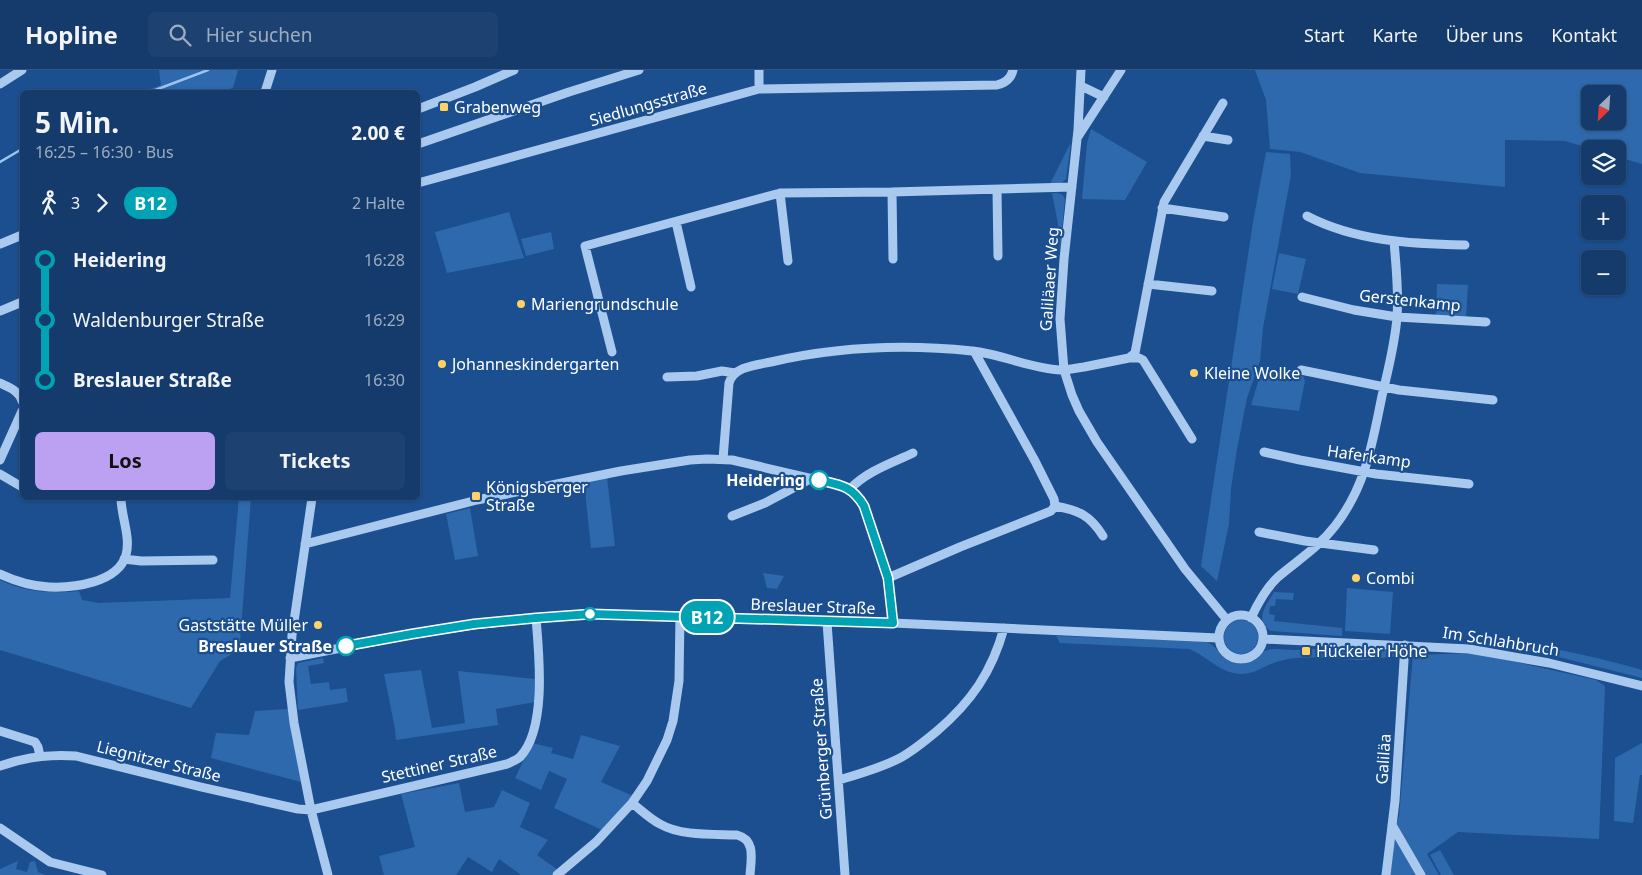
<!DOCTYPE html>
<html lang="de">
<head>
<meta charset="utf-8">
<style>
  :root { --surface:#143b6b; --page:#1d4271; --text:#f1f3f6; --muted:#9dadc1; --line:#33557e; --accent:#bca0f2 }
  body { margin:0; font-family:"Noto Sans",sans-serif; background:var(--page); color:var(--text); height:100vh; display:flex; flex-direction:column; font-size:19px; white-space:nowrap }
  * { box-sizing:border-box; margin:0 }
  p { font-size:16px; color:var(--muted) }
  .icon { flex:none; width:28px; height:28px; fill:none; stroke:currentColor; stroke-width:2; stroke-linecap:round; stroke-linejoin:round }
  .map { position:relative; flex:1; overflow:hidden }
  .side { position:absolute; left:20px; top:20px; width:400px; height:410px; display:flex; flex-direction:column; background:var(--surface); border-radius:8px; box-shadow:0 1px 4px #0004,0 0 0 1px var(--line) }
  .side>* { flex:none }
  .badge { padding:0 10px; border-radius:16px; font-size:18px; line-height:32px }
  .needle { width:32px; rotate:205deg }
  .tools { position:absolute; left:1581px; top:15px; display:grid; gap:10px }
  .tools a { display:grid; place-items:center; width:45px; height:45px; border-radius:8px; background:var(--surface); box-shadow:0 1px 4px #0004,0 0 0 1px var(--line); font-size:25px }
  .map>.badge { position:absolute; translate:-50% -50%; box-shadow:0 0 0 2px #fff }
  .legs { display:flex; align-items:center; gap:8px; height:55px; padding:0 15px; font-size:16px }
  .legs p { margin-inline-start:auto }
  .head { display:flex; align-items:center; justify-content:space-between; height:85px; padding:0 15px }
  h1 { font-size:28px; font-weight:700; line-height:38px }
  .cta { display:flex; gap:10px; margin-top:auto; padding:10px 15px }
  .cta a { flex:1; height:58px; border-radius:8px; background:var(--accent); color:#111; font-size:20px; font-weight:700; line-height:58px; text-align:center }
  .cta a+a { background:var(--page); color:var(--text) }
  ul { padding:0 15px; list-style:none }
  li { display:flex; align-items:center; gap:18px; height:60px; font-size:19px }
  li i { display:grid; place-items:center; width:8px; height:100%; margin:0 6px; background:currentColor }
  li i::after { content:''; width:12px; height:12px; margin:-6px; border:4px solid; border-radius:50%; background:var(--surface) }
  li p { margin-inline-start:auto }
  li:first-child i { background:linear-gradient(#0000 50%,currentColor 0) }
  li:last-child i { background:linear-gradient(currentColor 50%,#0000 0) }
  header { display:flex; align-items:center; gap:30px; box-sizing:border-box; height:70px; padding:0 25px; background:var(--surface); border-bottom:1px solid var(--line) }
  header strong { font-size:24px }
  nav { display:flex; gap:28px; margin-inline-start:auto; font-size:18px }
  .search { width:350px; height:45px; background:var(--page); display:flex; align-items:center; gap:12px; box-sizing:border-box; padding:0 18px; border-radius:8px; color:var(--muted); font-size:19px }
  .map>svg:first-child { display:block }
  .green { fill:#2e69ad; fill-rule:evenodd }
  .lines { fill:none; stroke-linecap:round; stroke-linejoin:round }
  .stream { stroke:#9cc4f0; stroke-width:2.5 }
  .minor { stroke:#a9c9ee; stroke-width:9 }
  .line-1-casing { stroke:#fff; stroke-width:11 }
  .line-1 { stroke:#00a3b4; stroke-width:8 }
  .poi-dot { fill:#ffd166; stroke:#1b4f8f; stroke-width:2 }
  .stop-1-dot { fill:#fff; stroke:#00a3b4; stroke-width:2.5 }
  .labels { text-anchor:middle; stroke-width:4.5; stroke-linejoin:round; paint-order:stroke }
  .street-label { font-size:16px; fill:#fff; stroke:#1b4f8f }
  .poi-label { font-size:16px; fill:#fff; stroke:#1b4f8f; text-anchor:start }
  .stop-label { font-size:16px; font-weight:bold; fill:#fff; stroke:#1b4f8f; text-anchor:end }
</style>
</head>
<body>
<header>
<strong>Hopline</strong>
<div class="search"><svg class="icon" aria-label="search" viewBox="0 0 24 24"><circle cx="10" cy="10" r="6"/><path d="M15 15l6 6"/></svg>Hier suchen</div>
<nav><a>Start</a><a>Karte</a><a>Über uns</a><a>Kontakt</a></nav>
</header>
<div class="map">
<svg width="1642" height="805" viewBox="0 0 1642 805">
  <rect width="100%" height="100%" fill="#1b4f8f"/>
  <path class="green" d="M159,0H238L233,18L219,22H142L161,15Z
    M1255,0H1642V94L1618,87V79H1592L1565,71L1505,70V117L1360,103L1300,82L1270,79L1266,30ZM1590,24H1618V51H1590Z
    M1091,59L1147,92L1125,130L1082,129L1087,73Z
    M1071,72L1066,109L1060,114H1050Z
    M1266,82L1290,84L1291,105L1263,258L1260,291L1247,328L1237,379L1231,419L1229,454L1217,511L1201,496L1253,152Z
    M1052,123C1058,123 1063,123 1065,129L1060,182L1058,154Z
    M509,142L524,188L447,203L435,162Z
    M551,162L554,179L526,186L521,169Z
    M1279,183L1306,189L1298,224L1272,219Z
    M1437,214L1468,215L1466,249L1436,247Z
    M1264,296L1303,306L1305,311L1299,341L1251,335L1262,299Z
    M607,407L615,476L591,478L584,411Z
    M239,428H251L240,572L235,582L220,591L191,638L0,580V510C24,522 53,524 79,521L82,530L99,533L230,528Z
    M470,438L478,486L455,490L446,444Z
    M763,503L784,506L777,519L767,518Z
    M1347,518L1393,522L1390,564L1345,561Z
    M1274,522L1294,523L1293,530L1276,529L1275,536H1270L1269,544L1275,545L1274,551L1342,558V566L1271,561C1253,551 1267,534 1274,522Z
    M1224 567a17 17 0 1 1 34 0a17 17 0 1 1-34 0Z
    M1056,566L1203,571C1219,574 1220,591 1237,593C1254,596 1257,582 1268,580C1274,578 1287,580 1295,580C1329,578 1364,579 1399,580V586C1387,587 1376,589 1364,590C1337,590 1302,583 1276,592C1260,598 1252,607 1233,603C1216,599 1205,585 1189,579L1060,573Z
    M1499,568C1547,577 1595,586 1642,600V608L1559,587L1499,575Z
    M1477,583L1596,610L1605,616L1599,769L1458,762L1427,784L1439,805H1381L1399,746L1413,585Z
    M323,588L324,593L308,596L311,614L329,612L330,620L346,618L348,632L298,640L296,598L298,593Z
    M421,600L432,658L465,653L458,601L536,609L535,632L496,639L498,655L396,670L395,659L384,604Z
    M288,639L301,712L211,688L216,663L249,665L255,641Z
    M581,665L620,676L601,712L633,726L602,760L554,738L567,709L549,701L541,720L515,708L532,673L553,678L551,683L573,689Z
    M1642,673V705H1640L1633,753L1614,751L1615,688Z
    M459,713L465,742L494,737L502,720L530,733L520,757L548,770L537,785L558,800L552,805H520V804L499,789L492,802L468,787L456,805H384L379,786L415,777L401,724Z
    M1440,780L1454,805H1441L1430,785Z
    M18,791L16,799L27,802L30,792L35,791L38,802L45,805H0V799Z"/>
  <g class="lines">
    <path class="stream" d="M150,22L208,0
      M0,92L22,79"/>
    <path class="minor" d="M1081,0L1078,60L1064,189L1060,249L1064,300L1072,325L1079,341L1097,372L1185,499L1227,550
      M0,14L22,0
      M1081,16L1104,27
      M759,19V0
      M265,22L272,0
      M418,39L475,17L514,0
      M1203,66L1228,70
      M1077,68L1121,0
      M418,74L569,22L639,0
      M418,113L759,19L997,15C1005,13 1011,9 1013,0
      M997,120L998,186
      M892,122L893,189
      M780,123L788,191
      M1162,138L1224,147
      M1307,146C1355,171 1411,174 1465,175
      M676,152L691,217
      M0,174L22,165
      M1148,214L1212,221
      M1302,227L1354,240L1397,247L1486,252
      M0,241L22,232
      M612,282L585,176L780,123L892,122L1072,117
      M1129,288H1139L1143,290L1192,369
      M1301,300L1399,320L1493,330
      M667,307L697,306L722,301L735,303
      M0,313C9,317 19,321 22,331
      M1264,382L1300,390L1376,404L1469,414
      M723,389L729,313C734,296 757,295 771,292C836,277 905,274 972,281C1002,284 1031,299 1061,300C1069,300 1076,298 1084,297C1099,294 1114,291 1129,288L1135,283L1164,132L1223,33
      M0,390L22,341
      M0,404L22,417
      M850,419C867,401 892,393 913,383
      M312,428L292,565L289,612L294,653L311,740L328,805
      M1055,436C1078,440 1090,445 1103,466
      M732,446L765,433L812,408
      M1259,462L1305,471L1374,480
      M305,474L477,430L621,401L690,390L707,389L732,390L843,416L850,419L859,428L864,437L873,462L888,508L893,553
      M124,489L141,491L213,490
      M0,504C15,511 32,516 49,517C73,518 118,513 126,485C131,467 121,446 121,428
      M888,508L960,477L1051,441L1055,436L1054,429L1035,391L974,281
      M1219 567a22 22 0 1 1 44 0a22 22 0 1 1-44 0Z
      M1251,548C1258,533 1266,518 1278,507C1298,490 1319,477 1335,456C1366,416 1372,374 1382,326C1388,300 1395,274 1397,247C1399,222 1396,197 1394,171
      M827,552L845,805
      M1263,569L1469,579L1549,593L1642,616
      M290,588L412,564L474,555L536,548L591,544L893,553L1218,568
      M0,661L35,672L38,677L40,686
      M0,696C25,687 50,684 76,686L201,717L298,739L311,740L507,694C511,692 517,690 520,687C547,659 539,584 536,548
      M839,710C859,704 881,698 900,688C913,681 925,671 937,661C971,632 992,602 1004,558
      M632,733C641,740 650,749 660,754C680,766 714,764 737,765C756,770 751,789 750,805
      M1392,755L1421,805
      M0,758L50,792L102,805
      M557,805L596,772L632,733L647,711L667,670L673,651L679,611L680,546
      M1386,805L1395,731L1405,575"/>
  </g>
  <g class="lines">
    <g class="line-1-casing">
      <path id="line-1" d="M346,576L412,564L474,554L536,548L591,544L893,553L888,508L864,436C852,416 841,415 819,410"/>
    </g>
    <use href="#line-1" class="line-1"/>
  </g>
  <g class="poi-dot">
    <rect x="439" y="32" width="10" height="10" rx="2.5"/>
    <circle cx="521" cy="234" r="5"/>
    <circle cx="442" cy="294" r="5"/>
    <circle cx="1194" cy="303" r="5"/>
    <rect x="471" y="421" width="10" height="10" rx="2.5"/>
    <circle cx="1356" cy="508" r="5"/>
    <circle cx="318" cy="555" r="5"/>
    <rect x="1301" y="576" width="10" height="10" rx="2.5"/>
  </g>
  <g class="stop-1-dot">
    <circle cx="819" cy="410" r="9"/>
    <circle cx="590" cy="544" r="6"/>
    <circle cx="346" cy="576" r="9"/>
  </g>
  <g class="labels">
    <g class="street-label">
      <text transform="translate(648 34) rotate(-16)" y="6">Siedlungsstraße</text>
      <text transform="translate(1049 209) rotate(-86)" y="6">Galiläaer Weg</text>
      <text transform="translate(1410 230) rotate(6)" y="6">Gerstenkamp</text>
      <text transform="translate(1369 386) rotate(8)" y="6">Haferkamp</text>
      <text transform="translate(813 536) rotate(2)" y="6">Breslauer Straße</text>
      <text transform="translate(1501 571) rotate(9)" y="6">Im Schlahbruch</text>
      <text transform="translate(821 679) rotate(-94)" y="6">Grünberger Straße</text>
      <text transform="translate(1383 689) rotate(-86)" y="6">Galiläa</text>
      <text transform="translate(159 691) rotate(14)" y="6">Liegnitzer Straße</text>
      <text transform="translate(439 694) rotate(-13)" y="6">Stettiner Straße</text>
    </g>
    <g class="poi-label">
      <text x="454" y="43">Grabenweg</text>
      <text x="531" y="240">Mariengrundschule</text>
      <text x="452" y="300">Johanneskindergarten</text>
      <text x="1204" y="309">Kleine Wolke</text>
      <text x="486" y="423">Königsberger<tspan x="486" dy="18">Straße</tspan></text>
      <text x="1366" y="514">Combi</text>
      <text x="308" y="561" text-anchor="end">Gaststätte Müller</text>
      <text x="1316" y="587">Hückeler Höhe</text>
    </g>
    <g class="stop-label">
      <text x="805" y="416">Heidering</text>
      <text x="332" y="582">Breslauer Straße</text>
    </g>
  </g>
</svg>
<div class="tools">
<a><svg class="needle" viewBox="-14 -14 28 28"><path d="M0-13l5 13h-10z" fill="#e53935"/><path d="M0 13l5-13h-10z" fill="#9dadc1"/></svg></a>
<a><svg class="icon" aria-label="layers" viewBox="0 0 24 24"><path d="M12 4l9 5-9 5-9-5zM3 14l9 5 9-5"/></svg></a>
<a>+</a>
<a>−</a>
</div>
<b class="badge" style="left:707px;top:547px;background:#00a3b4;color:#fff">B12</b>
<section class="side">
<div class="head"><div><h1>5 Min.</h1><p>16:25 – 16:30 · Bus</p></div><b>2.00 €</b></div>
<div class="legs"><svg class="icon" aria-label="walk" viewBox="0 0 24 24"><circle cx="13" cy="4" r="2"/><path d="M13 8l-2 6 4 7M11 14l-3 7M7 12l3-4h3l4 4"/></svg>3<svg class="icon" aria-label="forward" viewBox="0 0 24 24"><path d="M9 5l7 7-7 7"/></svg><b class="badge" style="background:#00a3b4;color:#fff">B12</b><p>2 Halte</p></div>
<ul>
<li><i style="color:#00a3b4"></i><b>Heidering</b><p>16:28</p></li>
<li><i style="color:#00a3b4"></i><span>Waldenburger Straße</span><p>16:29</p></li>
<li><i style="color:#00a3b4"></i><b>Breslauer Straße</b><p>16:30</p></li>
</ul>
<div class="cta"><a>Los</a><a>Tickets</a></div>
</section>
</div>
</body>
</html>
